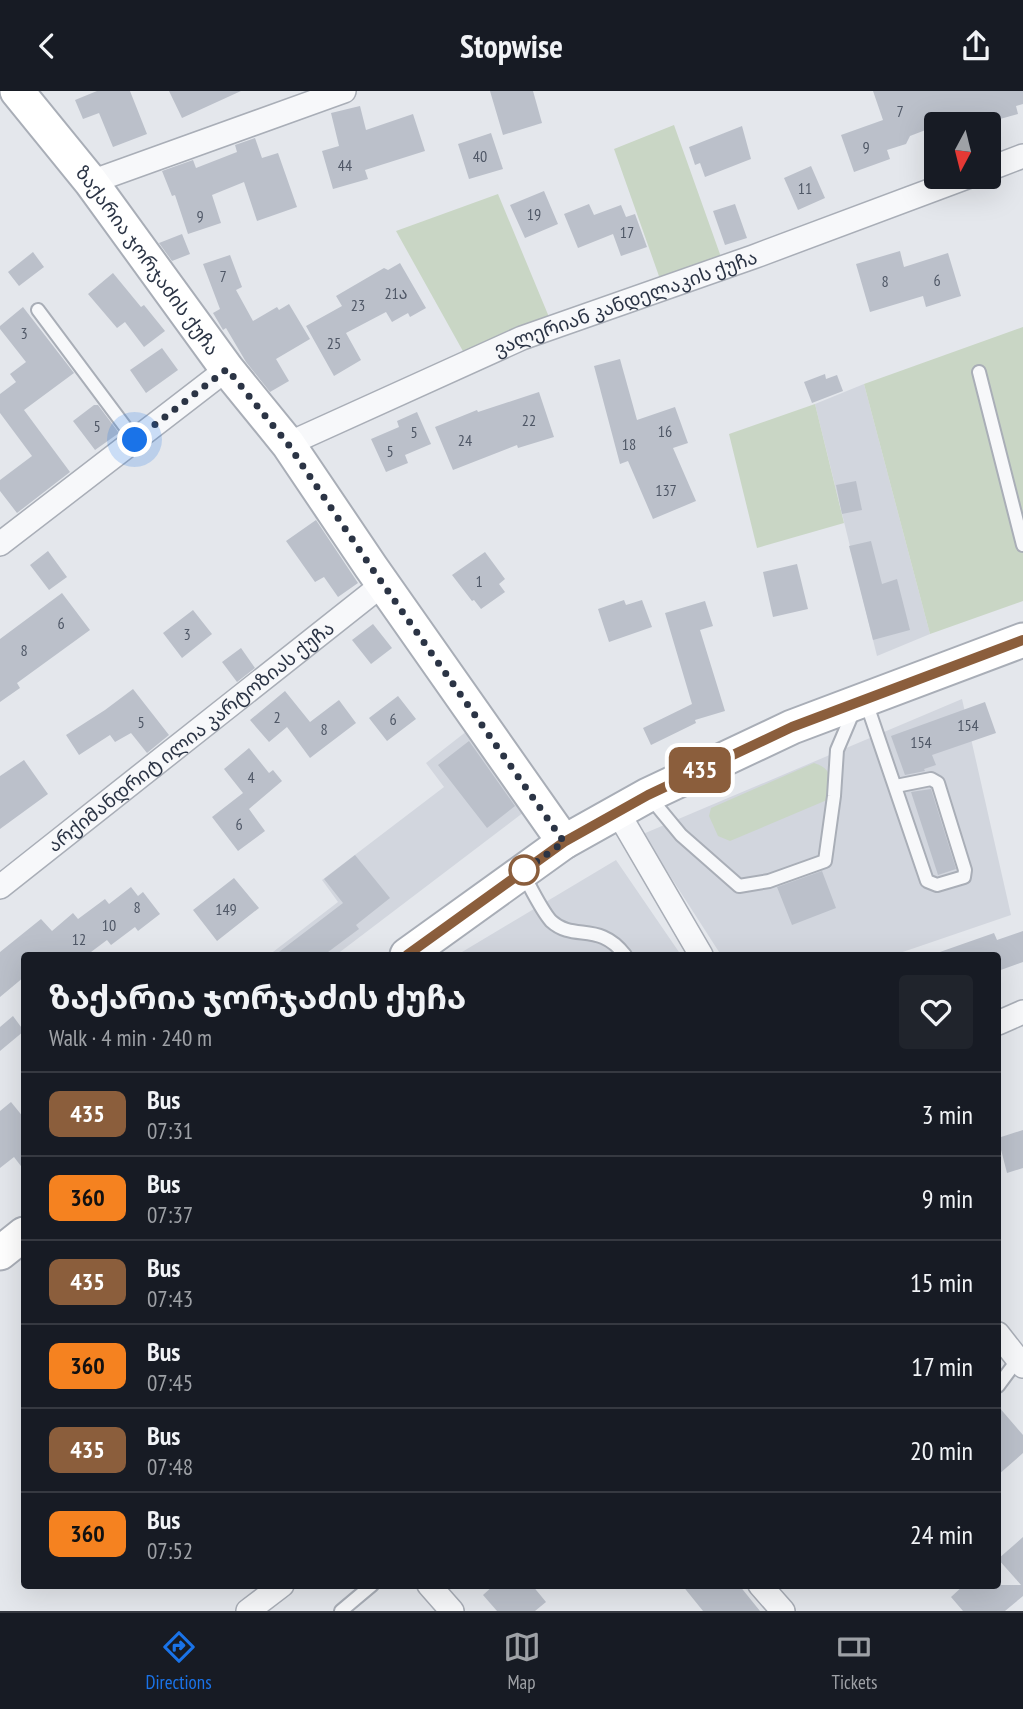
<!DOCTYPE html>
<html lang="en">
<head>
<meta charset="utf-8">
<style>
  :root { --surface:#171b24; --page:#20242c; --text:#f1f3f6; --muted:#9ea1a6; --line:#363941; --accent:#1a73e8 }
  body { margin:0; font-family:"PT Sans Narrow","Noto Sans Georgian",sans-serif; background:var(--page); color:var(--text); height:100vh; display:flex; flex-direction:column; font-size:26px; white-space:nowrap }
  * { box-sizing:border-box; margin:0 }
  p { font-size:23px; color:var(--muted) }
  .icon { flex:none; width:38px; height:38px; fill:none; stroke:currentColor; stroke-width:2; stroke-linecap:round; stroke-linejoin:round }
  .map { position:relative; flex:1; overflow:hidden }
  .drawer { position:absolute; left:21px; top:861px; width:980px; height:637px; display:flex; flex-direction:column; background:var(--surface); border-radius:7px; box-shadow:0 7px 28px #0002 }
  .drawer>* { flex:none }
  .badge { padding:0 14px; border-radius:10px; font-size:24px; line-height:46px }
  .needle { width:46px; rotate:187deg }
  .fabs { position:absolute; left:924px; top:21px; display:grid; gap:14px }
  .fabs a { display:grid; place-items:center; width:77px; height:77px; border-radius:7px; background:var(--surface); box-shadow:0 7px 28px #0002; font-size:35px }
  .you { position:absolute; width:35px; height:35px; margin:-18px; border:5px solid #fff; border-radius:50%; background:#1a73e8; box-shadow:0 0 0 10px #1a73e833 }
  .map>.badge { position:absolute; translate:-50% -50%; box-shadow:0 0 0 4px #fff }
  .round { display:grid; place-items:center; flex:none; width:74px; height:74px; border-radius:7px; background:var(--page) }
  .head { display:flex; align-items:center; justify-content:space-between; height:119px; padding:0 28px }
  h1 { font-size:33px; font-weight:700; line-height:52px }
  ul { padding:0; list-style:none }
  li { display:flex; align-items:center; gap:21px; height:84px; padding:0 28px; border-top:2px solid var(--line) }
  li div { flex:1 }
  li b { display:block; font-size:26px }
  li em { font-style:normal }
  li .badge { min-width:77px; font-weight:700; text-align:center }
  header { display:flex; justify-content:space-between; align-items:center; height:91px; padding:0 28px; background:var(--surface); font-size:32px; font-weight:700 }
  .dock { display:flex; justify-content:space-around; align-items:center; height:98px; border-top:2px solid var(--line); background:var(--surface); font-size:19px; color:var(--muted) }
  .dock a { display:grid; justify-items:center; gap:4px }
  .dock .current { color:var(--accent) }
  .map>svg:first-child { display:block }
  .built { fill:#d2d6de }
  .green { fill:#c9d6c5 }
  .building { fill:#bbc0ca }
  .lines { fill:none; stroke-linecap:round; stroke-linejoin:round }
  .lane-casing { stroke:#a9aeb7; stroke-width:16 }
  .street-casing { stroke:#a9aeb7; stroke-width:26 }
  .secondary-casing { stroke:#a9aeb7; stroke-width:37 }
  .lane { stroke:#f7f8fa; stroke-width:12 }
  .street { stroke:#f7f8fa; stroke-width:23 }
  .secondary { stroke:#fff; stroke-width:33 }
  .line-casing { stroke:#fff; stroke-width:16 }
  .line { stroke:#8b5e3c; stroke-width:10 }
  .walk { stroke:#2b3445; stroke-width:7; stroke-dasharray:0 12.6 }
  .stop-dot { fill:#fff; stroke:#8b5e3c; stroke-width:3.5 }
  .labels { text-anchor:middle; stroke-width:5; stroke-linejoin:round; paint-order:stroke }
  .number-label { font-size:16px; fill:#4f5766 }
  .street-label { font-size:19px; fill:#2b3445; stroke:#f4f6f9 }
</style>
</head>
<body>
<header><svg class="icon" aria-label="back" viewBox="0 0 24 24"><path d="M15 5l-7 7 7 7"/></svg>Stopwise<svg class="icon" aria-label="share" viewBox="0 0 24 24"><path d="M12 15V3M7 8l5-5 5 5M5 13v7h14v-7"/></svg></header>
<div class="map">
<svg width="1023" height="1520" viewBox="0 0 1023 1520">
  <rect width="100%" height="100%" fill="#e4e7ec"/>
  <path class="built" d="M864,293L930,543L877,565L815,313Z
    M962,608L1011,824L894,864H721L643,743Z
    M467,640L528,718L336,864H269L338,811L322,789L444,696L426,672Z
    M616,769L681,864H457Z"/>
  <path class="green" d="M674,34L721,166L660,188L614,58Z
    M498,103L549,226L464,262L396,140Z
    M1023,236V510L930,543L864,293Z
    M815,313L844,432L757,457L729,343Z
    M814,672C834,678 832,691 827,709L730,750L718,745L709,725L711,717Z"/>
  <path class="building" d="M97,0H130L147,43L113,56L99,22L83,28L75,9Z
    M169,0H241L182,27Z
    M490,0H533L542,32L503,44Z
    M873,0H1023V13L1016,15L1018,23L982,33L979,26L972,28V25L936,33V35L910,45L906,53L887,59L890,68L854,81L841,44L883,29Z
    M360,15L366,39L413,23L425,60L365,79L368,88L333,98L322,60L339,55L331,22Z
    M742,35L751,68L705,86L700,72L695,74L689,56Z
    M491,42L503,78L469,88L458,53Z
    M255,47L262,67L278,62L297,116L257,130L244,91L212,104L221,132L188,143L175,104L172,105L162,80L193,69L196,77L237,61L235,54Z
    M811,75L825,107L798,119L784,87Z
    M544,100L558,133L525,147L510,114Z
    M589,113L594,124L621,114L626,126L635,123L647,156L621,165L613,143L578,157L564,123Z
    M735,113L747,147L725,154L713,120Z
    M182,143L190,163L172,170L159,152Z
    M900,160L904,176L948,162L961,205L926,216L923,205L870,221L856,173Z
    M33,161L44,176L19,195L8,181Z
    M230,164L242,196L236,199L253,230L277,216L279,219L289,213L310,248L276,268L289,290L270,301L246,271L226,237L223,239L213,222L220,218L203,173Z
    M400,172L426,217L410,226L408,222L392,231L386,221L346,242L361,269L334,285L306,235L342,215L336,205L384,177L388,179Z
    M113,182L141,216L144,214L165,240L144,256L125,231L117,237L88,203Z
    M23,216L74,282L24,319L70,381L17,422L0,400V389L32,365L0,322V303L16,291L10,283L26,271L0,238V235Z
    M162,257L178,279L146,302L130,279Z
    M620,268L637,329L675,316L688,352L673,357L696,410L653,428L628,370L620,373L594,275Z
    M825,283L826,288L837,284L843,300L812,312L804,291Z
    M539,301L554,346L518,357L517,354L453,379L435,336L477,319L478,321Z
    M94,314H98L119,342L95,359L73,330Z
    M417,321L431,353L405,364L408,372L386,381L371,348L399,336L397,330Z
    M856,390L862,419L842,423L836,394Z
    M316,429L358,492L338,506L324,486L315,491L286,450Z
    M871,450L882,493L897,488L910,539L873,549L849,455Z
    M48,460L67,486L49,499L30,474Z
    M485,461L505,488L499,493L505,501L481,518L474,509L472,510L452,484Z
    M797,473L808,518L773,526L763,481Z
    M62,502L90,539L17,592L20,597L0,611V548Z
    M624,509L626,514L642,509L652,536L609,551L598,518Z
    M705,510L713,535L700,539L725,620L695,629L696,632L651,654L643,637L692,613L665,522Z
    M193,519L212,543L182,567L163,542Z
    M373,533L392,557L371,573L352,549Z
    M241,557L255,577L237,591L222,571Z
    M133,598L169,644L147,662L131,642L115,651L110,644L79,664L66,644L105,619Z
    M285,600L310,631L339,609L356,632L310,667L287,636L269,651L250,629Z
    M398,605L416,628L387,650L369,627Z
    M985,611L996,642L932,664L936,674L924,678L925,680L905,684L891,645Z
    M469,650L515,715L487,737L438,674Z
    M249,657L269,682L273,679L282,690L249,718L265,740L238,760L212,726L243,702L224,678Z
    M24,669L48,703L0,738V685Z
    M931,698L956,778L938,784L911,701Z
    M355,764L390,807L356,834L359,838L324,864H275L343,812L324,788Z
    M822,780L836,817L792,834L777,796Z
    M234,787L259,817L217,850L193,819Z
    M131,796L138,805L143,801L160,823L138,840L135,836L111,854L107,849L87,864H24V886L0,906V861L41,828L52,840L73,822L78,828L105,808L109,813Z
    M1023,840V871L998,880V864H938L937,862L994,842L997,849Z
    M13,925L24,940L0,960V936Z
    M11,1011L24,1027V1079L14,1066L0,1077V1020Z
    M1023,1039V1077L1007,1082L998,1047Z
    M998,1315L1023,1344V1362L998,1384Z
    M1023,1446V1505L1005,1520H963L951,1506L964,1494H1021L998,1468Z
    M494,1494H532L546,1511L535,1520H497L483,1504Z
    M682,1494H739L760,1520H703Z"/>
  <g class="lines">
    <g class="lane-casing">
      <path id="lane" d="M38,219L135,349
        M979,281L1023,454
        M865,608L927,790L937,794L964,786L965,779L938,692L931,688L896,695
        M648,704L681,744L739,795L769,790L825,770L834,705L837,659L854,619
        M522,781C530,795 541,819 551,830C574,851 599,830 625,864
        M998,1295L1018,1268
        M341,1520L372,1494"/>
    </g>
    <g class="street-casing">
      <g id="street">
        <path d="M989,78L1023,65"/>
        <path d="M91,91L344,0"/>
        <path id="s1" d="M288,353L522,247L753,166L967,86"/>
        <path d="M0,453L227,278"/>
        <path d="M617,720L701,864"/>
        <path id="s2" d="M0,796L383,493"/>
        <path d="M998,932L1023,921"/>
        <path d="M998,1243L1023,1275"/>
        <path d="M429,1494L452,1520"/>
        <path d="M760,1494L783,1520"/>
        <path d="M248,1520L282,1494"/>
      </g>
    </g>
    <g class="secondary-casing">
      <g id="secondary">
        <path id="s3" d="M17,0L91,91L227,278L288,353L371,476L564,751"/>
        <path d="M407,864L564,751L648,704L792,636L1023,549"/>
        <path d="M0,1162L24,1143"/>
      </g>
    </g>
    <use href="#lane" class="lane"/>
    <use href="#street" class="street"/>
    <use href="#secondary" class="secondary"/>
  </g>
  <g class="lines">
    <g class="line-casing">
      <path id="line" d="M407,864L564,751L648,704L792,636L1023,549"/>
    </g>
    <use href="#line" class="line"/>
    <path class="walk" d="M135,349L227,278L288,353L371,476L564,751L522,781L524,779"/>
  </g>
  <circle class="stop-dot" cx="524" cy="779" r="14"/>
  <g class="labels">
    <g class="number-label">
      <text x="900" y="26">7</text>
      <text x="866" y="62">9</text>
      <text x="480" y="71">40</text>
      <text x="345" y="80">44</text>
      <text x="805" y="103">11</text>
      <text x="534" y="129">19</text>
      <text x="200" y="131">9</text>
      <text x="627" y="147">17</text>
      <text x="223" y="191">7</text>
      <text x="937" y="195">6</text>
      <text x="885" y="196">8</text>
      <text x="396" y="208">21ა</text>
      <text x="358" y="220">23</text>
      <text x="24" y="248">3</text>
      <text x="334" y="258">25</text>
      <text x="529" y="335">22</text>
      <text x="97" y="341">5</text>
      <text x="665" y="346">16</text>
      <text x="414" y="347">5</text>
      <text x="465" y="355">24</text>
      <text x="629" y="359">18</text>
      <text x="390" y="366">5</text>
      <text x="666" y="405">137</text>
      <text x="479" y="496">1</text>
      <text x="61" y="538">6</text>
      <text x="187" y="549">3</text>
      <text x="24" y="565">8</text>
      <text x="277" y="632">2</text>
      <text x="393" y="634">6</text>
      <text x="141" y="637">5</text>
      <text x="968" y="640">154</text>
      <text x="324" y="644">8</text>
      <text x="921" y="657">154</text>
      <text x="251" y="692">4</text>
      <text x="239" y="739">6</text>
      <text x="137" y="822">8</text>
      <text x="226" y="824">149</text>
      <text x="109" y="840">10</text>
      <text x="79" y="854">12</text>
    </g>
    <g class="street-label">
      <text dy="7" stroke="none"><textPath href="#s3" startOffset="214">ზაქარია ჯორჯაძის ქუჩა</textPath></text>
      <text dy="7" stroke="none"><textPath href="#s1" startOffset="366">ვალერიან კანდელაკის ქუჩა</textPath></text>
      <text dy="7" stroke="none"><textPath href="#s2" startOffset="243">არქიმანდრიტ ილია კარტოზიას ქუჩა</textPath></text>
    </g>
  </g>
</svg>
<div class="fabs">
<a><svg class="needle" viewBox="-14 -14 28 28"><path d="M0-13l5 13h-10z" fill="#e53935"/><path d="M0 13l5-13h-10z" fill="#9ea1a6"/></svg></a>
</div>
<div class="you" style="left:135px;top:349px"></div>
<b class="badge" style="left:700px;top:679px;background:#8b5e3c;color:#fff">435</b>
<section class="drawer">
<div class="head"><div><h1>ზაქარია ჯორჯაძის ქუჩა</h1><p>Walk · 4 min · 240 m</p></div><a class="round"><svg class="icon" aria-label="heart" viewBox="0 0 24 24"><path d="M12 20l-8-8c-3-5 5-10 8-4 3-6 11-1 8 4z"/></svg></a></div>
<ul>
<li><span class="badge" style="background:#8b5e3c;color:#fff">435</span><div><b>Bus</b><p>07:31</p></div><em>3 min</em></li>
<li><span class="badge" style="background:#f58220;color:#111">360</span><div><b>Bus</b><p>07:37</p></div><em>9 min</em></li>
<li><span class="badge" style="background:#8b5e3c;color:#fff">435</span><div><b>Bus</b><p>07:43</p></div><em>15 min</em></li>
<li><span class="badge" style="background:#f58220;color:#111">360</span><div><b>Bus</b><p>07:45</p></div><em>17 min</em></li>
<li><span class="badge" style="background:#8b5e3c;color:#fff">435</span><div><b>Bus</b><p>07:48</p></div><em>20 min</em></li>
<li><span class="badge" style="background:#f58220;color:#111">360</span><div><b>Bus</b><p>07:52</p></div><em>24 min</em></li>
</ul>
</section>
</div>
<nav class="dock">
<a class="current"><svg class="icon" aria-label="directions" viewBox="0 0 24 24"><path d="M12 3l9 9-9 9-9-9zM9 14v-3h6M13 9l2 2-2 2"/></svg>Directions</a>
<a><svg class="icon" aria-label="map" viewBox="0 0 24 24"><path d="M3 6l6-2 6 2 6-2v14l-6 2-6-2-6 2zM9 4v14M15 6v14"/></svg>Map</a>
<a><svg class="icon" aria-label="tickets" viewBox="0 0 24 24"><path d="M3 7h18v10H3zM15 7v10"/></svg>Tickets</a>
</nav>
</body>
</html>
